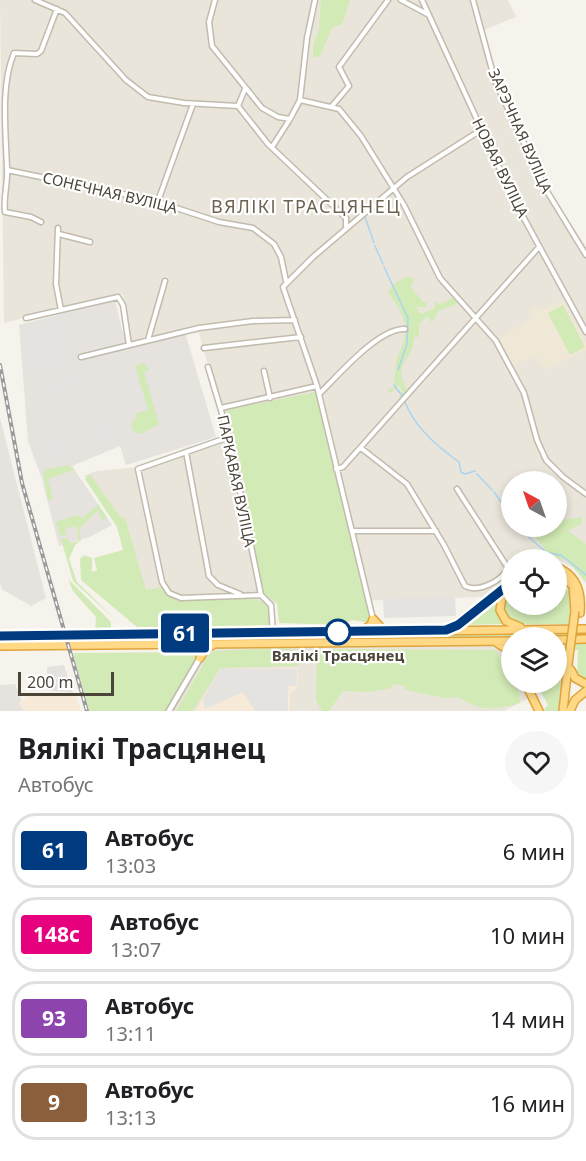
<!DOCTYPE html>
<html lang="ru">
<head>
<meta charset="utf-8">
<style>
  :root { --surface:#fff; --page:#f6f6f6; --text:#202124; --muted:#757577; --line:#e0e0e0 }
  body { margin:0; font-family:"Noto Sans",sans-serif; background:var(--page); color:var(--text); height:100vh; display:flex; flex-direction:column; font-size:22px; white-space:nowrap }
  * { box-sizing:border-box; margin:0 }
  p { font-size:20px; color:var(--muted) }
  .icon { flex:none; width:33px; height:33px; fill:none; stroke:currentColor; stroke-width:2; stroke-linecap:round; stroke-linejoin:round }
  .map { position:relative; height:711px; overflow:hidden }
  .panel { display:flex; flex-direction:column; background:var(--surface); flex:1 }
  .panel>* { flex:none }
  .badge { padding:0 12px; border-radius:4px; font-size:21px; line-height:39px }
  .needle { width:39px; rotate:320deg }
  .tools { position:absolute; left:501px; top:471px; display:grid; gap:12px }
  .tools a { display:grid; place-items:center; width:66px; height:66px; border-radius:50%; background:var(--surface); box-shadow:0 3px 9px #0003; font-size:30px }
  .scale { position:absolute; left:18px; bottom:15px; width:96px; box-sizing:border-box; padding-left:6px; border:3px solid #4b4439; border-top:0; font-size:16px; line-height:21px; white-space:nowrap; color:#4b4439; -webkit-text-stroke:4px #fff; paint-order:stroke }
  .map>.badge { position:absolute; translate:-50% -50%; box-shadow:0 0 0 3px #fff }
  .round { display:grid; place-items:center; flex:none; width:63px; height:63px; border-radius:32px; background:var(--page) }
  .overview { display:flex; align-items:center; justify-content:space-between; height:102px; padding:0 18px }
  h1 { font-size:28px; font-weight:700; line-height:45px }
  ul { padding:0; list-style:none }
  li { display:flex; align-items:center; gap:18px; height:75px; margin:0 12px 9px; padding:0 6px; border:3px solid var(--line); border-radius:24px }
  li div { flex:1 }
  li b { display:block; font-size:22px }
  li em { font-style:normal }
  li .badge { min-width:66px; font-weight:700; text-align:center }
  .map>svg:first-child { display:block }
  .residential { fill:#eae5da; fill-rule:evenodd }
  .commercial { fill:#f7ead8 }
  .industrial { fill:#e6e2dd }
  .education { fill:#efe8d6 }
  .green { fill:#d2eab5 }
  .parking { fill:#e5e3e0 }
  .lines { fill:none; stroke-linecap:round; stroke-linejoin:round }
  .stream { stroke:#a9d4f2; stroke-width:1.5 }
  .minor-casing { stroke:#c2bbae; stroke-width:7 }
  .tertiary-casing { stroke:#c2bbae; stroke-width:8 }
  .trunk-casing { stroke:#e0a43c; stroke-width:10 }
  .minor { stroke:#fff; stroke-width:4 }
  .tertiary { stroke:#fff; stroke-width:4.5 }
  .trunk { stroke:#ffd985; stroke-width:7 }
  .rail-casing { stroke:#9a9a9a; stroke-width:4 }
  .rail { stroke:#fff; stroke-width:1.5; stroke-dasharray:4.5; stroke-linecap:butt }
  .trunk-bridge-casing { stroke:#e0a43c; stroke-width:10; stroke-linecap:butt }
  .trunk-bridge { stroke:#ffd985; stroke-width:7 }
  .line-casing { stroke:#fff; stroke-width:14 }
  .line { stroke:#003b80; stroke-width:9 }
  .stop-dot { fill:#fff; stroke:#003b80; stroke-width:3 }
  .labels { text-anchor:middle; stroke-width:4.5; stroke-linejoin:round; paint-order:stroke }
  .street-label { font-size:15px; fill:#4b4439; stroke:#fff }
  .stop-label { font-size:15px; font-weight:bold; fill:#4b4439; stroke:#fff }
  .quarter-label { font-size:18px; letter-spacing:1.5px; fill:#6e6250; stroke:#fff }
</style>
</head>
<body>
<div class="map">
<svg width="586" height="711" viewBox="0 0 586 711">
  <rect width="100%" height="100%" fill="#f6f3ec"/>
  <path class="residential" d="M0,0H508L516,17L484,30L499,83L543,183L586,247V584L574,568L559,560H512L511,576L483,597L157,607L139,583L122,523L84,476L96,471L139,467L188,447L223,438L226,430L197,326L130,343L123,294L4,323ZM512,482H556V526H512Z
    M212,646H499L511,663L512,682L523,683L531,697L504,711H172Z"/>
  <path class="commercial" d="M298,668V687L290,694V711H195L221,669Z
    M28,695L76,696L81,711H24L19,703Z"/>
  <path class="industrial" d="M115,300L122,330L128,343L184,329L216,437L126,465L120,446L72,466L112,525L90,537L59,546L42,479L28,441L19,325Z
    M0,418L46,598L31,606L2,589L0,583Z
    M15,684L22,700L19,703L24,711H0V685Z"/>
  <path class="education" d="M563,300L586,343V350L544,370L535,355L514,366L498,338L533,318L529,311L539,306L542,310Z"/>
  <path class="green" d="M321,0H350L342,24L332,28L320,56L313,58V46L319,29Z
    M408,276L414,280L411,287L423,302L427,303L426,307H416L420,314L434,309L436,300L440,305L454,297L457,304L438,311L432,323L428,316L419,324V337H414C414,361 390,364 408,390L401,399L399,397L402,391L399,385L391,393L387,390L394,387L396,361L403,344L406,327L400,310L388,292L395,283Z
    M563,305L585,347L570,355L548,313Z
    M144,363L150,370L144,372L159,424L141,434L133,431L131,422L136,420L135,414L148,410L135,366Z
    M315,392L370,616V623L353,620L341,625L279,623L277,603L261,591L244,481L227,410Z
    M68,465L74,470L48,479L53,498L48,501L43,473L47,469Z
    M90,474L120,517L125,518L146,590L161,587L175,599C206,601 236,592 266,603L270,610V628H138L81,580L80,559L84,555L92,558V572L97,570L94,558L123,550L117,527L85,479Z
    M98,504L107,518L102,520L98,510L79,529L81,540L75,545L69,559L77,582L119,623L73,581L61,539L67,538L70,543L79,541L76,526L65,529L66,535L60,536L56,522L77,515L83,518Z
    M581,517L582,523L568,531L586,544V582L566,560L550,555L531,532L543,527L556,526L557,521Z
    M557,578C574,591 571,605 568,624H521L505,614V602L511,595L512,604H556Z
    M68,579L111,622V630H95L96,617L73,591Z
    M501,595L497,612L505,624L463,625Z
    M586,634V636L278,638L300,636Z
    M273,637L270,639L0,642V639Z
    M557,644H586V682L577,675L578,650H566L560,711H542L548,705L536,683L556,682Z
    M275,648L298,650L299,666L220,668L193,711H176L211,651Z
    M320,649L496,650L519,692L520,703C494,711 481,711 458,697L445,698L405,690V686L392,684V688L369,692L343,691L329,711H322L316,700L317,653Z
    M198,652V659L166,711H89L73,653Z"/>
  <path class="parking" d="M69,312L81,359L73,361L76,367L36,382L34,370L27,371L21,325Z
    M78,372L80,387L39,402L35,388Z
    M115,420L118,438L111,444L91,452L85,434L74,437L75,449L78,451L39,460L34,441Z
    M455,597L456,616L384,618L383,599Z
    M64,665L73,693L47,690V667Z
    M221,669H297V686H288V711H255L243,692L205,709L203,699Z"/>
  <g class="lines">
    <path class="stream" d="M365,217L374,243
      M375,246L383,264
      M384,267L408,318L407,344L398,370
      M394,385L403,397
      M405,402C415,428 437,446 459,462L461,472L465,474L475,471
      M477,474L492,490
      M494,492L512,518
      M519,526L521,529
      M523,532L547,553L561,555L586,575"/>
    <g class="minor-casing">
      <path id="minor" d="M35,0L65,13L126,80L148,97L184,103L238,106L268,144L346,218V227
        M215,0L209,22L212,46L262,108L278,117L290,119L300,100L307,38L315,0
        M401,0L429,15
        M422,0L514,200L586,332
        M473,0L495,81L545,188L586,255
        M300,100L339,109L361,136L404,205L440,278L496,341L524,393L537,440L546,460L563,477L586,494
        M238,106L245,89
        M332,106L349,86L339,67L388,0
        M272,147L290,119
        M7,170L152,200L219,222L253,228L274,244L281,257L286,281
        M158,201L193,104
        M41,222L31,217L5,212C3,197 8,184 7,169C6,133 0,86 14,53L37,54L41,51L57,9
        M58,228L56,284L61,310
        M59,234L90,242
        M26,318L118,297L123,305L129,345
        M148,340L165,281
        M204,348L301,337
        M81,357L199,328L253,321L295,320
        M208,367L229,437L261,595
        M264,371L270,398
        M319,394C338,376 378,328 405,329
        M221,408L317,386
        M229,437L138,469L162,582L169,593L181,598L261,595
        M361,448L407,484L444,545L465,586C478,593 502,581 508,568L457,489
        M186,452L209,576L218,585L240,594
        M336,469L343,467L539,247
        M353,531H436
        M261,595L271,605L273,633
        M373,619L317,386L283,287L313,257L407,177L481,130"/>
    </g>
    <g class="tertiary-casing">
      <path id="tertiary" d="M169,711L200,658"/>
    </g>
    <g class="trunk-casing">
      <path id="trunk" d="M556,567C577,575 582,592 580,613
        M556,571L573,586L575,611
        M512,588L502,598L500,610L506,621L520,627
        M449,629L512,582
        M362,631L371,625L373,619L384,631
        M0,636L586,629
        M556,640L586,639
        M496,642L505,648L512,657
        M0,646L512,641
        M200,658L206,648L213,645
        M571,670L575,678L586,684
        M525,682L539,711
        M563,711L569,656
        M570,711L575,700L586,691"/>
    </g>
    <use href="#minor" class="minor"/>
    <use href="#tertiary" class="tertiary"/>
    <use href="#trunk" class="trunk"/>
    <g class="rail-casing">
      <path id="rail" d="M0,365L22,483L87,711"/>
    </g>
    <use href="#rail" class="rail"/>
    <g class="trunk-bridge-casing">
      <path id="trunk-bridge" d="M569,656L575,611"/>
    </g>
    <use href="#trunk-bridge" class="trunk-bridge"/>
  </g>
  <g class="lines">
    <g class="line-casing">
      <path id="line" d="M0,636L446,630L458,625L512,582"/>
    </g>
    <use href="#line" class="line"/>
  </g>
  <circle class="stop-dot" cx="338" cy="632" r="12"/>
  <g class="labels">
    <g class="street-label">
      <text transform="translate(520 131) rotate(66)" y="5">ЗАРЭЧНАЯ ВУЛІЦА</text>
      <text transform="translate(500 168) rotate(64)" y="5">НОВАЯ ВУЛІЦА</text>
      <text transform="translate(110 193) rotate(13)" y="5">СОНЕЧНАЯ ВУЛІЦА</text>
      <text transform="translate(236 481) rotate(78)" y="5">ПАРКАВАЯ ВУЛІЦА</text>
    </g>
    <g class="stop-label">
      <text x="338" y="661">Вялікі Трасцянец</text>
    </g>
    <g class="quarter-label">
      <text x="306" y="213">ВЯЛІКІ ТРАСЦЯНЕЦ</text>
    </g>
  </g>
</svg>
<div class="tools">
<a><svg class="needle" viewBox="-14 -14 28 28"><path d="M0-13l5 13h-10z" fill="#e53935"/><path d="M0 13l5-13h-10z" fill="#757577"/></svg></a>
<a><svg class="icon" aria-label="locate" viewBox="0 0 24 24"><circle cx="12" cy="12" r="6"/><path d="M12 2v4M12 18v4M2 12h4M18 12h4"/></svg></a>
<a><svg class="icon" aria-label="layers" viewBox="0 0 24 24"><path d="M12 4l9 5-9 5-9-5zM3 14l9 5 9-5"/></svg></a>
</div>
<div class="scale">200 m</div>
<b class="badge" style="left:185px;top:633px;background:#003b80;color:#fff">61</b>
</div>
<section class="panel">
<div class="overview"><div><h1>Вялікі Трасцянец</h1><p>Автобус</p></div><a class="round"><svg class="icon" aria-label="heart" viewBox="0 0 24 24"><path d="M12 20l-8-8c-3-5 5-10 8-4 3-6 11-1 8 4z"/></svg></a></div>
<ul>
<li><span class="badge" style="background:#003b80;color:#fff">61</span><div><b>Автобус</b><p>13:03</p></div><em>6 мин</em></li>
<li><span class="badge" style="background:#e6007e;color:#fff">148с</span><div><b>Автобус</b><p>13:07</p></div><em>10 мин</em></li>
<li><span class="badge" style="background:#8e44ad;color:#fff">93</span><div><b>Автобус</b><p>13:11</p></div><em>14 мин</em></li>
<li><span class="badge" style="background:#8b5e3c;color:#fff">9</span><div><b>Автобус</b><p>13:13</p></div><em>16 мин</em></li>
</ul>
</section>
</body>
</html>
